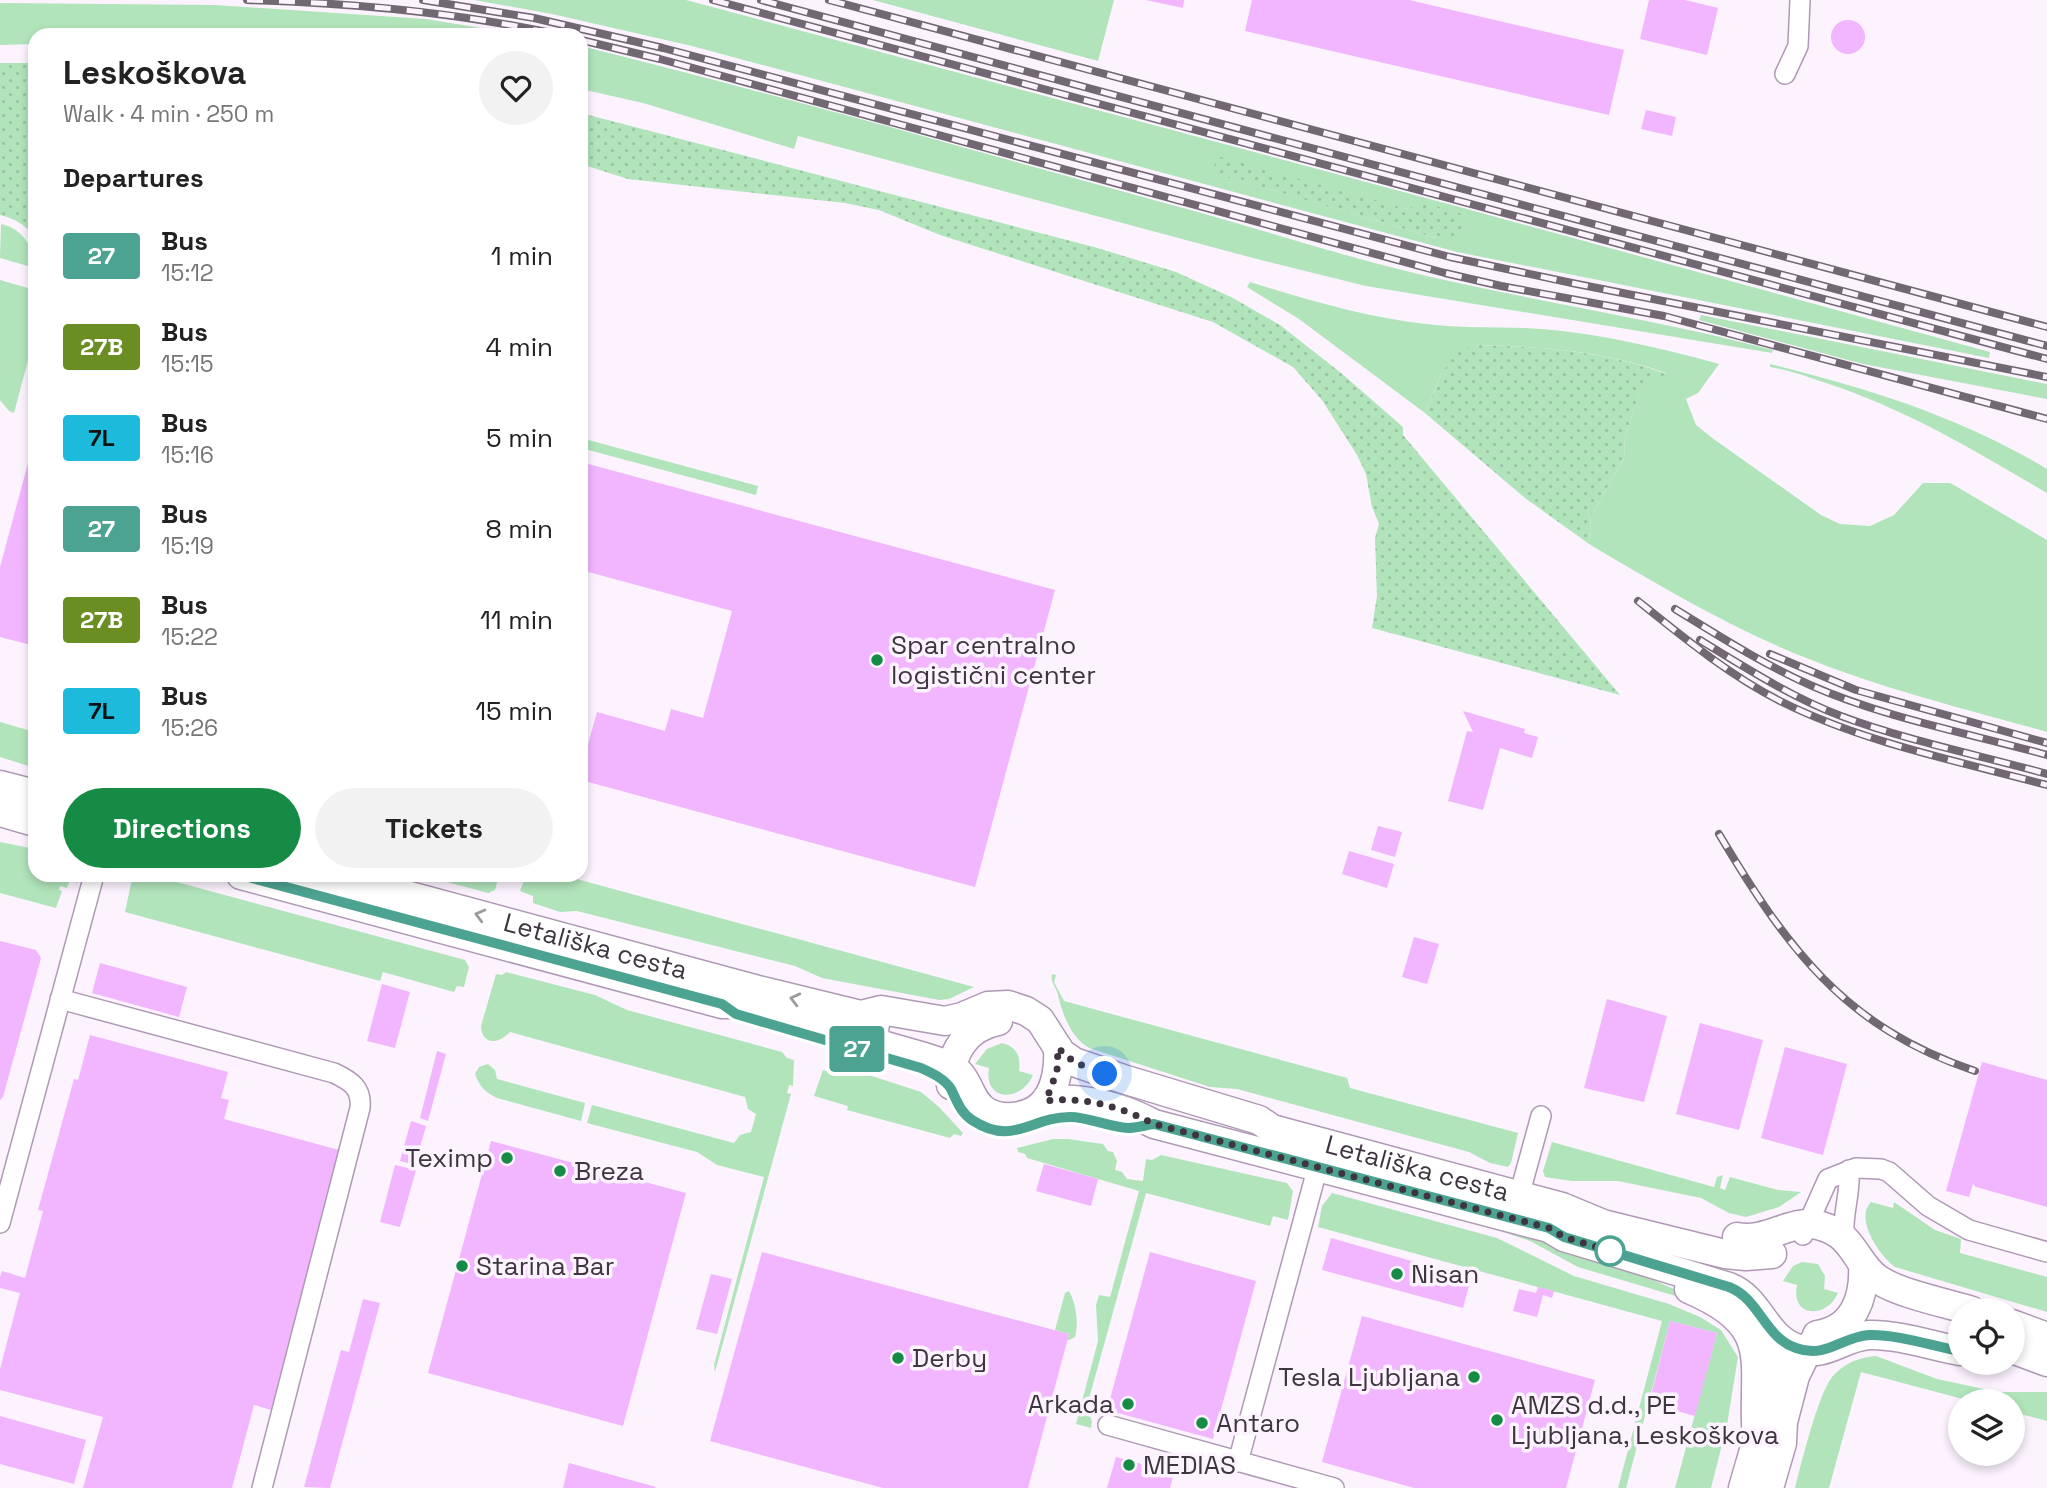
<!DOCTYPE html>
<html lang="en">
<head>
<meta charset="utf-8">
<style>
  :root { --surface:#fff; --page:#f2f2f2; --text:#222; --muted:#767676; --accent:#168b45 }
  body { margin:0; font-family:"Space Grotesk",sans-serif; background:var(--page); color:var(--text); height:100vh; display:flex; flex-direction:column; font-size:26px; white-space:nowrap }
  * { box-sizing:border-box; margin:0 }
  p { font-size:23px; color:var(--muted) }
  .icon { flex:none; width:38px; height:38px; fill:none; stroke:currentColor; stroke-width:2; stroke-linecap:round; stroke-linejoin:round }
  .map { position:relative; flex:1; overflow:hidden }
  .sheet { position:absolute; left:28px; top:28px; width:560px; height:854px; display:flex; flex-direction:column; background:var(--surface); border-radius:21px; box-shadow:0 4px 10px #0003 }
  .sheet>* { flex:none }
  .badge { padding:0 14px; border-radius:5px; font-size:24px; line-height:46px }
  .buttons { position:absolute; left:1948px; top:1298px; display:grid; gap:14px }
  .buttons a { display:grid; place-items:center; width:77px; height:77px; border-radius:50%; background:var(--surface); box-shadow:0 4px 10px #0003; font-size:35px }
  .you { position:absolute; width:35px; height:35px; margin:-18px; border:5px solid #fff; border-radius:50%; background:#1a73e8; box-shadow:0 0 0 10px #1a73e833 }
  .map>.badge { position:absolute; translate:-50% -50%; box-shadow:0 0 0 4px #fff }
  h2 { padding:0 35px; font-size:26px; line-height:63px }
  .round { display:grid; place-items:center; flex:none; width:74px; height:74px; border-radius:37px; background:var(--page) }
  .summary { display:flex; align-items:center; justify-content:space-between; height:119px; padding:0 35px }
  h1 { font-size:33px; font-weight:800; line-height:52px }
  .cta { display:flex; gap:14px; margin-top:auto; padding:14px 35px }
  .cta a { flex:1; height:80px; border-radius:42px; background:var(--accent); color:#fff; font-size:28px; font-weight:800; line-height:80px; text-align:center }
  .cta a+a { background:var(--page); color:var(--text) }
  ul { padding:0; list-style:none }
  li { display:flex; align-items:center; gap:21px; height:91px; padding:0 35px }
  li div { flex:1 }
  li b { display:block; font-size:26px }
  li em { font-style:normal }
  li .badge { min-width:77px; font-weight:700; text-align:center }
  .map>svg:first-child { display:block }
  .grass { fill:#b1e4bb; fill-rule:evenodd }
  .garden { fill:url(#garden-dots) }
  .building { fill:#f2b5ff }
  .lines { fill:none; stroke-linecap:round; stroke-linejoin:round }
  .street-casing { stroke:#af99b4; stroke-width:22 }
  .secondary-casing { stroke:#af99b4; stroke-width:31 }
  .street { stroke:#fff; stroke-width:19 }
  .secondary { stroke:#fff; stroke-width:28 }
  .rail-casing { stroke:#716873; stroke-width:8 }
  .rail { stroke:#fcf3fe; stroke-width:5; stroke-dasharray:16; stroke-linecap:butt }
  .oneway { stroke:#9f9aa0 }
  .line-casing { stroke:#fff; stroke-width:16 }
  .line { stroke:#4ca391; stroke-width:10 }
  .walk { stroke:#3f3541; stroke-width:7; stroke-dasharray:0 12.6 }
  .poi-dot { fill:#168b45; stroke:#fcf3fe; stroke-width:2.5 }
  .stop-dot { fill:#fff; stroke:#4ca391; stroke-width:3.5 }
  .labels { text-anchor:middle; stroke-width:7; stroke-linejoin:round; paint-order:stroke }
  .poi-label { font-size:26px; fill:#3f3541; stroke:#fcf3fe; text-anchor:start }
  .street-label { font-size:26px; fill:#3f3541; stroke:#fcf3fe }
</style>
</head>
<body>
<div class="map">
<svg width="2047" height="1488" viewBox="0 0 2047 1488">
  <defs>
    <pattern id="garden-dots" width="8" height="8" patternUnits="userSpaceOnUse" patternTransform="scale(1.75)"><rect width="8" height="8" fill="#b1e4bb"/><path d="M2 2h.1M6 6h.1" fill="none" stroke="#99c4a2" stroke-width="1.8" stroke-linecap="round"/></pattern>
  </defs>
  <rect width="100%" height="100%" fill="#fcf3fe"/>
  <path class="grass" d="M474,0H686L1467,209L1990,352L1989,358L1457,252L692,46L552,14ZM1213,173L1355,196L1407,209L1424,203L1465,216L1436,238Z
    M873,0H1114L1098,61Z
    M0,3L215,5L426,19L524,35H35V44L0,45Z
    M581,46C779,95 975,151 1172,205C1248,225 1322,250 1398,269C1522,300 1649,317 1773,350L1772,353L1366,286L1253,258L798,136L794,149L643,103L581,89Z
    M1,224C22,228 35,248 35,268L0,258Z
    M0,280L35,290V334L14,413L9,411L0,400Z
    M1250,282C1308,300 1366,317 1426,324C1464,329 1503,326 1542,329C1602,334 1661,348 1719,364L1698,393L1686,399L1696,425L1715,440L1821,515L1840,524L1870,526L1894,515L1923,483H1950L1959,488L2047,540V732C1958,707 1867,685 1782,648C1716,619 1651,581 1589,544L1591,516L1624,458L1625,437L1638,397L1647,383L1666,373C1604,351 1539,346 1474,345L1441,375L1425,413L1299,319L1247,287Z
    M1701,315L2047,384V399L1863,364L1699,320Z
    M1770,364C1867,388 1961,417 2047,469V493C1975,451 1906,409 1826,383C1808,377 1789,370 1770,367Z
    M581,438L758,486L756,495L581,448Z
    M0,722L35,732V768L0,757Z
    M0,842L35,849V875H80L78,883L70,880L67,888L60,886L59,890L62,891L56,908L0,893Z
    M137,875H151L465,960L469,967L464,987L457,986L454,992L383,972L380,981L125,912L132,879Z
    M421,875H499L495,890L488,893Z
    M526,875H562L974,987L949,999L939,1000L822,978L795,966L577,911L560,912L533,903V896L520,891Z
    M506,972L595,995L627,1010L782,1052L787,1058L794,1060L793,1086L789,1085L787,1093L791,1094L715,1372L714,1365L764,1177L717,1165L697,1152L587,1123L592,1105L734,1143L740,1135L751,1132L756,1114L748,1109L745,1097L510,1032C499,1044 482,1046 481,1026L496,974L502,975Z
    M1052,974L1056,975L1054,982L1064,1001L1347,1078L1350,1088L1518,1133L1511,1163L1508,1167L1490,1163L1469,1152L1237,1089L1210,1087L1089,1048C1071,1038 1062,1013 1058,995C1056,986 1050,983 1052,974Z
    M1002,1043C1017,1047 1021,1056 1019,1071L1033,1075C1021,1103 983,1102 989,1068L975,1064L987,1049Z
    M488,1064L495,1070L497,1079L585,1103L581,1121L497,1098C486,1093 479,1086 475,1074L479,1067Z
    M841,1066L921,1092L939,1107L963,1133L961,1136L954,1134L950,1138L847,1110L848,1106L814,1096L823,1070L829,1072L835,1067Z
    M1053,1139H1068L1103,1144L1108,1151L1113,1152L1117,1161L1115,1170L1122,1172L1127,1179L1143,1181L1146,1159L1152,1160L1161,1155L1287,1183L1293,1191L1288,1220L1273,1216L1270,1226L1146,1193L1087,1406L1092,1422L1091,1428L1076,1424L1098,1341L1096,1305L1099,1295L1110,1297L1139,1191L1027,1158L1025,1154L1018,1152L1017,1148Z
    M1552,1142L1714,1187L1717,1177L1723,1175L1720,1188L1725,1190L1730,1177L1778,1190L1801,1192L1779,1207L1746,1217L1729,1213L1701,1198L1618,1181H1572L1545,1177L1543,1171Z
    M1332,1193L1497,1238L1574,1276L1669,1304L1700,1317L1721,1330L1738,1357L1727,1425L1711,1488H1675L1717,1333L1670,1321L1626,1488H1618L1662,1321L1318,1227L1322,1206Z
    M1871,1202L1893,1208L1894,1202L1935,1230L1961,1239L1960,1253L2047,1277V1312L1895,1267C1880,1256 1854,1219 1871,1202Z
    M1486,1226L1523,1234L1564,1251L1641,1275L1679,1291V1297L1578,1267L1530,1241Z
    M1802,1262L1818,1264L1825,1276L1824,1289L1838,1293C1826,1320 1790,1317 1797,1285L1783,1281L1793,1266Z
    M1069,1291C1076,1303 1079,1324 1075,1337L1067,1341L1069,1334L1055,1330L1065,1293Z
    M1876,1356L1937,1379L1998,1392H2047V1421L2013,1412L2012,1402H1974L1861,1372L1829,1488H1795C1801,1464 1818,1395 1832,1377C1843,1364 1858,1357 1876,1356Z"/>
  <path class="garden" d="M0,63H35V237C25,225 16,219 0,215Z
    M581,113L1094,247L1176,272L1233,298L1280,325L1341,373L1403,427V435L1620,695L1372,628L1377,596L1375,538L1379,524L1372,507L1366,474L1357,455L1322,400L1293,367L1213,322L940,235L879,210L845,203L628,179L581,164Z
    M1217,156L1407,209L1423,202L1465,215L1459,237L1436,238L1212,173Z
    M1474,345C1539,346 1605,351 1667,374L1648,383L1638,397L1625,437L1624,458L1591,516L1589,544L1525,498L1425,413L1441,375L1456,351Z"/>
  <path class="building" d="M1146,0H1184L1183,8Z
    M1252,0H1409L1624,50L1609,115L1245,31Z
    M1649,0H1685L1718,8L1707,55L1640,39Z
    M1831 37a17 17 0 1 1 34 0a17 17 0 1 1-34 0Z
    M1646,110L1676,117L1672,136L1641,129Z
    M34,441H35V646L0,637V567Z
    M581,462L1055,590L975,887L581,780V770L597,712L665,731L671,709L703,718L732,611L581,570Z
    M1463,711L1525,729L1524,733L1538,737L1532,758L1500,748L1483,810L1448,801L1467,731L1473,732Z
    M1378,826L1402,832L1395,857L1371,850Z
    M1349,851L1394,864L1387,888L1342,874Z
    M1414,937L1439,944L1427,984L1402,977Z
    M0,941L36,950L41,958L3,1097L0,1100Z
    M100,963L187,987L179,1017L92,993Z
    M382,984L410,992L395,1048L367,1041Z
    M1607,999L1667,1016L1644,1102L1584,1088Z
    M1700,1023L1763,1040L1739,1130L1676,1114Z
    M90,1035L228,1072L221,1098L229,1100L224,1119L339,1150L271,1410L254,1405L232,1488H83L103,1417L0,1390V1369L20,1293L0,1288V1277L2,1271L25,1278L43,1211L38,1210L74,1079L78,1080Z
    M1785,1047L1847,1064L1823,1155L1761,1138Z
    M437,1051L446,1054L428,1121L420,1118Z
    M1982,1062L2047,1080V1207L1976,1187L1973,1184L1969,1197L1946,1191Z
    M411,1121L426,1126L415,1165L400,1161Z
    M491,1141L686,1193L623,1426L428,1373Z
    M1044,1164L1098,1179L1091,1206L1036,1191Z
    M395,1165L416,1170L400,1227L380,1222Z
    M1331,1238L1471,1278L1463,1308L1322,1270Z
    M762,1252L1069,1334L1028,1488H883L710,1441Z
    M1150,1252L1256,1281L1213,1439L1107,1410Z
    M711,1274L732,1279L717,1334L696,1329Z
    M1538,1287L1554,1291L1552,1298L1543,1295L1537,1317L1513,1311L1519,1289L1536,1293Z
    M363,1299L380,1303L330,1488L304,1487L341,1350L349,1352Z
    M1362,1316L1595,1380L1566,1488H1414L1322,1462Z
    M1670,1321L1717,1333L1695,1416L1649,1403Z
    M0,1416L86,1440L74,1484L0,1464Z
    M1116,1457L1174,1473L1170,1488H1107Z
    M569,1463L656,1487L655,1488H563Z"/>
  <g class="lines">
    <g class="street-casing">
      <path id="street" d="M1785,74L1798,46L1800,0
        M60,999L334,1073C351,1081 362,1088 360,1108L262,1488
        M1519,1196L1541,1116
        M0,1223L94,875
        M1803,1235L1828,1179L1856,1168L1881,1169L1889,1172L1928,1206L1969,1230L2047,1252
        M1844,1237C1842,1214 1851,1193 1849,1170
        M1108,1425L1334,1488
        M1238,1462L1318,1166"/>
    </g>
    <g class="secondary-casing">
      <g id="secondary">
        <path d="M0,785L35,794"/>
        <path d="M0,812L35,822"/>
        <path d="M241,875L722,1004H739L924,1057C936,1061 949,1064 959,1073C970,1084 971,1103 987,1112C1005,1122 1034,1117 1046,1100C1057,1086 1059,1064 1058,1048"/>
        <path id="s1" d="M332,875L758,990L861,1015L875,1025"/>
        <path id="s2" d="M861,1015L881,1010L945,1021L962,1017L988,1006L1008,1005L1026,1011L1040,1020L1061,1053L1074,1062L1123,1079L1259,1120L1272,1129L1562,1207L1603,1224L1725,1254L1746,1256L1772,1254"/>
        <path d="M951,1085C949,1054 966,1027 998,1021"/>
        <path d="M1046,1101C1083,1096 1122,1107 1154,1124L1549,1228L1564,1237L1729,1287C1760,1299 1764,1337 1796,1348C1826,1359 1841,1337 1869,1335C1896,1334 1933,1346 1960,1351"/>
        <path d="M1737,1237C1769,1243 1792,1217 1821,1226C1855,1235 1855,1264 1879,1280C1901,1294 1946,1303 1972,1311"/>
        <path d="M1689,1289C1779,1327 1750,1364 1757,1440"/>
        <path d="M2012,1324L2047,1337"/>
        <path d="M1817,1335C1854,1330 1865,1297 1863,1264"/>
        <path d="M2012,1349L2047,1362"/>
        <path d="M1743,1488L1757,1440L1767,1421L1775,1384L1778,1372L1774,1335"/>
        <path d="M1769,1488L1782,1443L1783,1422L1795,1376L1807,1351L1816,1339"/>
      </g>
    </g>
    <use href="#street" class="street"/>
    <use href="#secondary" class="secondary"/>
    <g class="rail-casing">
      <path id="rail" d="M247,0C352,3 457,12 560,35
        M423,0L534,18L663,48L1450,257L1572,283L2047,377
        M713,0L2047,359
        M761,0L2047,346
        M829,0L2047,327
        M581,40L660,59L1445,273L1501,286L1664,316L2047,419
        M1638,601C1684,638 1729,675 1782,702C1865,743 1958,761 2047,785
        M1675,609C1719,636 1763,664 1810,685C1885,718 1968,733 2047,755
        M1700,640C1746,668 1791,697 1841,716C1908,741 1979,755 2047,774
        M1770,654L1856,690L2047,743
        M1719,834C1787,948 1844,1027 1975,1071"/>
    </g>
    <use href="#rail" class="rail"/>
  </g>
  <defs><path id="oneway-chevron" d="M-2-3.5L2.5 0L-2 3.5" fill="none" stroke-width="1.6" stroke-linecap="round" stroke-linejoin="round" transform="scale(1.75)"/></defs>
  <g class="oneway">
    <use href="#oneway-chevron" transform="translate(480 915) rotate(-165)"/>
    <use href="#oneway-chevron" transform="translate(795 999) rotate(-166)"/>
  </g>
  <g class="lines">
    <g class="line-casing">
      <path id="line" d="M241,875L722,1004L736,1014L921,1068C932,1073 945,1079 951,1089C957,1101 960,1112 972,1120C1013,1147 1031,1117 1070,1117C1089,1117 1108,1127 1128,1128C1136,1128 1146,1125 1154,1124L1549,1228L1564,1237L1729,1287C1760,1299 1764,1337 1796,1348C1826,1359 1841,1337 1869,1335C1896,1334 1933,1346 1960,1351"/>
    </g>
    <use href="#line" class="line"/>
    <path class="walk" d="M1105,1074L1074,1062L1058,1048L1057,1071L1046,1101C1083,1096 1122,1107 1154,1124L1549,1228L1564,1237L1610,1251"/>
  </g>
  <g class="poi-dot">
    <circle cx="877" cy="660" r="7"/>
    <circle cx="507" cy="1158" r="7"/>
    <circle cx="560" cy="1171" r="7"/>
    <circle cx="462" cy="1266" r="7"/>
    <circle cx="1397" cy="1274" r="7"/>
    <circle cx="898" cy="1358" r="7"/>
    <circle cx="1474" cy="1377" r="7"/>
    <circle cx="1128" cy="1404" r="7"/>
    <circle cx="1497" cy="1420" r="7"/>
    <circle cx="1202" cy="1423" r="7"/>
    <circle cx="1129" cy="1465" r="7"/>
  </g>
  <circle class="stop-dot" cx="1610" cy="1251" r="14"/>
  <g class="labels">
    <g class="poi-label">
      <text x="891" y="654">Spar centralno<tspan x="891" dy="30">logistični center</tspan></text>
      <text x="493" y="1167" text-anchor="end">Teximp</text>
      <text x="574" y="1180">Breza</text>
      <text x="476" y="1275">Starina Bar</text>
      <text x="1411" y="1283">Nisan</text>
      <text x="912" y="1367">Derby</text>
      <text x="1460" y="1386" text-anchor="end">Tesla Ljubljana</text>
      <text x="1114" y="1413" text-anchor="end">Arkada</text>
      <text x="1511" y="1414">AMZS d.d., PE<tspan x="1511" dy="30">Ljubljana, Leskoškova</tspan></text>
      <text x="1216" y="1432">Antaro</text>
      <text x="1143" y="1474">MEDIAS</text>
    </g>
    <g class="street-label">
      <text dy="9" stroke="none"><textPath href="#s1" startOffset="273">Letališka cesta</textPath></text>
      <text dy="9" stroke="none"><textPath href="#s2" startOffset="602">Letališka cesta</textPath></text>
    </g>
  </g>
</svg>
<div class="buttons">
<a><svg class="icon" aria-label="locate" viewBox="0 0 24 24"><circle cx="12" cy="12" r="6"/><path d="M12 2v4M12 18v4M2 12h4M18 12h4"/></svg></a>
<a><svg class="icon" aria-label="layers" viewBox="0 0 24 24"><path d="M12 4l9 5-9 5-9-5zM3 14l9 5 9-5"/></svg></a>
</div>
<div class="you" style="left:1105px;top:1074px"></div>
<b class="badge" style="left:857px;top:1049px;background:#4ca391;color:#fff">27</b>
<section class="sheet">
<div class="summary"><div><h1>Leskoškova</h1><p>Walk · 4 min · 250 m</p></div><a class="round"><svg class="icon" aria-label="heart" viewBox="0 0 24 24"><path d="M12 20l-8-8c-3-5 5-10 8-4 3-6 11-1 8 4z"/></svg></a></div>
<h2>Departures</h2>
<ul>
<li><span class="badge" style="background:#4ca391;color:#fff">27</span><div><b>Bus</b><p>15:12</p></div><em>1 min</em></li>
<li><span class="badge" style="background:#6b8e23;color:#fff">27B</span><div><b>Bus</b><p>15:15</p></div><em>4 min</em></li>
<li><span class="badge" style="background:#1ebadc;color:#111">7L</span><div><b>Bus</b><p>15:16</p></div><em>5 min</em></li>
<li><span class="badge" style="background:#4ca391;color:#fff">27</span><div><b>Bus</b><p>15:19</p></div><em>8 min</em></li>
<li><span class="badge" style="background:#6b8e23;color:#fff">27B</span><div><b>Bus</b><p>15:22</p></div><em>11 min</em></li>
<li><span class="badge" style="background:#1ebadc;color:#111">7L</span><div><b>Bus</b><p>15:26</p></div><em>15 min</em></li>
</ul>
<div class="cta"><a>Directions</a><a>Tickets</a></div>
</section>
</div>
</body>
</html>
